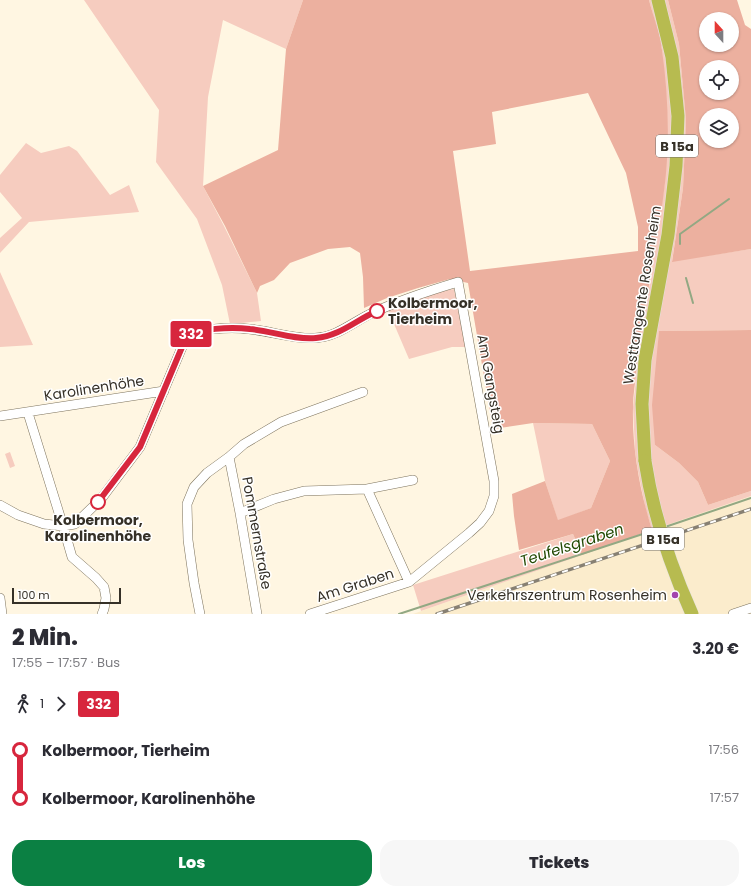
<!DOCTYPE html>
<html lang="de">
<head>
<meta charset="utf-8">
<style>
  :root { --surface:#fff; --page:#f7f7f7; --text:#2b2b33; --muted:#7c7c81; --accent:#0b8043 }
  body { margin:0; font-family:Poppins,sans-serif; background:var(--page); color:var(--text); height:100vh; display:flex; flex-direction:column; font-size:15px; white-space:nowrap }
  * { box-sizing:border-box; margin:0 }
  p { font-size:13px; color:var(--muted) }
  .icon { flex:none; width:22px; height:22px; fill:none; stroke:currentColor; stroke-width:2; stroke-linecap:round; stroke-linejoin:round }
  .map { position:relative; height:614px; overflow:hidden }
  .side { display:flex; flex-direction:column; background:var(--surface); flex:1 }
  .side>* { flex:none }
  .badge { padding:0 8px; border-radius:3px; font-size:14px; line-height:26px }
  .needle { width:26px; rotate:339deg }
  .buttons { position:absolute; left:699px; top:12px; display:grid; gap:8px }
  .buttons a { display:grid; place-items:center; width:40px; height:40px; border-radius:50%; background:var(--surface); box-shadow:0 1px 3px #0004; font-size:20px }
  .scale { position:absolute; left:12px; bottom:10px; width:109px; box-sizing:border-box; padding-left:4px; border:2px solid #353027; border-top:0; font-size:11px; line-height:14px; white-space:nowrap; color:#353027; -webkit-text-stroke:3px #fff; paint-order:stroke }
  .map>.badge { position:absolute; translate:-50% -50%; box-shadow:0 0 0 2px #fff }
  .legs { display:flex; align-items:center; gap:6px; height:44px; padding:0 12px; font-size:13px }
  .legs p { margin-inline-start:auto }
  .overview { display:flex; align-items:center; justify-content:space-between; height:68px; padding:0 12px }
  h1 { font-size:22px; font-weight:800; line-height:30px }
  .primary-button { display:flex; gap:8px; margin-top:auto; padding:8px 12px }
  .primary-button a { flex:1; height:46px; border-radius:16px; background:var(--accent); color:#fff; font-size:16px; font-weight:800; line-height:46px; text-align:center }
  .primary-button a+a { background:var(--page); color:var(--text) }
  ul { padding:0 12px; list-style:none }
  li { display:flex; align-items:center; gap:14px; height:48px; font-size:15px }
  li i { display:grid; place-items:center; width:6px; height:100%; margin:0 5px; background:currentColor }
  li i::after { content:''; width:10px; height:10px; margin:-5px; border:3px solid; border-radius:50%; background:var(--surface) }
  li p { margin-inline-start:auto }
  li:first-child i { background:linear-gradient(#0000 50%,currentColor 0) }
  li:last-child i { background:linear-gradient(currentColor 50%,#0000 0) }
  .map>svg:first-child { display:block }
  .built { fill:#fbeccc }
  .green { fill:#f6ccbf }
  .forest { fill:#ecb09f; fill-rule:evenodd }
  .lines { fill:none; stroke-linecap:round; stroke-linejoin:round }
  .stream { stroke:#92a883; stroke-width:2 }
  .minor-casing { stroke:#7e745e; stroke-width:10 }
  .highway-casing { stroke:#e3e2e1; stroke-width:14 }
  .minor { stroke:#fff; stroke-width:9 }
  .highway { stroke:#b7bb50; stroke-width:13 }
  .rail-casing { stroke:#878073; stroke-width:3.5 }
  .rail { stroke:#fff; stroke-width:2; stroke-dasharray:6; stroke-linecap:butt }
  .highway-bridge-casing { stroke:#e3e2e1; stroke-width:14; stroke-linecap:butt }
  .highway-bridge { stroke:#b7bb50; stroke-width:13 }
  .line-1-casing { stroke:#fff; stroke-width:9 }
  .line-1 { stroke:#d7263d; stroke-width:6 }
  .stop-1-dot { fill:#fff; stroke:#d7263d; stroke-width:2 }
  .poi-dot { fill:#a345ae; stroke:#fff; stroke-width:1.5 }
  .labels { text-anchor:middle; stroke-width:3; stroke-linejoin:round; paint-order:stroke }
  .shield { fill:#fff; stroke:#726e68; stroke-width:1 }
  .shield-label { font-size:13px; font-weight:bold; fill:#353027 }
  .street-label { font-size:14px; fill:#353027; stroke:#fff }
  .stop-label { font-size:14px; font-weight:bold; fill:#353027; stroke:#fff; text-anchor:start }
  .poi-label { font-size:14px; fill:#353027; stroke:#fff; text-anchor:end }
  .water-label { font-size:15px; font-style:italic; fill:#224903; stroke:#fff }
</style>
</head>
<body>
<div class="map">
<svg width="751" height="614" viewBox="0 0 751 614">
  <rect width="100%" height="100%" fill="#fff6e2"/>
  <path class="built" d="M751,496V614H413L673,522Z"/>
  <path class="green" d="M84,0H303L286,49L223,20L208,97L203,186L224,226L257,293L261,321L230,324L222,285L197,219L156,162L159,110Z
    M649,0H668L679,44L686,120L683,188L672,261L751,249V330L659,331L655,445L679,463L698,482L708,505L751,491V496L652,530L646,511L638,471L635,451L633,407L641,332L652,271L665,181L662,49Z
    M26,143L41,153L69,146L77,151L110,195L129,185L139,212L29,222L0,253V238L22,218L0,192V175Z
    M0,272L33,345L0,347Z
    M454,289L466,347H452L409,359L388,310L432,293Z
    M533,423L592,424L610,461L591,508L558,521L545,481Z
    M10,452L15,466L10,468L5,454Z
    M573,534L582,555L421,611L413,585Z"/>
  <path class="forest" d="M303,0H649C653,16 660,33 662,50C668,93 670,139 665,183C658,244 644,304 637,365C636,379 633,394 633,408C632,449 640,491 652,530L582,555L573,534L519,550L514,516L512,494L545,481L558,520L591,508L610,461L592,424L533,423L493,429L468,283L450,279L418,288L387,298L364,308L363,277L360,253L350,247L328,249L290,263L274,280L260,286L257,293L225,226L203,186L278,150L286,49ZM588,93L626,173L638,227V251L470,271L453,151L496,144L492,112Z
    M668,0H737L745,25L751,29V249L672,262L683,188L686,120L679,44ZM706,19H732V45H706ZM706,67H732V93H706ZM706,115H732V141H706Z
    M751,330V491L708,505L698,482L679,463L655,445L652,405L659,331Z"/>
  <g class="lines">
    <path class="stream" d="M680,244V234L729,199
      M686,278L693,303
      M665,527L751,498
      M399,614L655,530"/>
    <g class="minor-casing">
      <path id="minor" d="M28,413L63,526L72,557L96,578L104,587L106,598L104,609L102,614
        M0,416L164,391
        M229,457L240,513L257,614
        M367,489L413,480
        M0,505L18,515L44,524L63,526L75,524L101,499L140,447L185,340C195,327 233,327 249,329C271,331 292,339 315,338C337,337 353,322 372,313C400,300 428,291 458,282L494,481V496L489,511L480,523L469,533L409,582L310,614
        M240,513L274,499L304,491L367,489L409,582
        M0,598L2,614
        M200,614L194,583L188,540L187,504L194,487L207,473L229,457L244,444L281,422L363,392
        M733,614L751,608"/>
    </g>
    <g class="highway-casing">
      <path id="highway" d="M645,461L642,404L645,360L668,235L676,166L678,116L672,57L658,0"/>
    </g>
    <use href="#minor" class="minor"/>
    <use href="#highway" class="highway"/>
    <g class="rail-casing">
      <path id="rail" d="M437,614L751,509"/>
    </g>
    <use href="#rail" class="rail"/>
    <g class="highway-bridge-casing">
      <path id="highway-bridge" d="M645,461C653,514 670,565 692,614"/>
    </g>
    <use href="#highway-bridge" class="highway-bridge"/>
  </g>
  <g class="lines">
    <g class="line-1-casing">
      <path id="line-1" d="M98,502L140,447L185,340C195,327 234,327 250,329C272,331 293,340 316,338C340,336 356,320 377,311"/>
    </g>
    <use href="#line-1" class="line-1"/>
  </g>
  <g class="stop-1-dot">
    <circle cx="377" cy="311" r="7"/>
    <circle cx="98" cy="502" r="7"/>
  </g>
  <circle class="poi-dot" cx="675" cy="595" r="4"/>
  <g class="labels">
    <g class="shield">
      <rect x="656" y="135" width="42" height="22" rx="3"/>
      <rect x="642" y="528" width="42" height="22" rx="3"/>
    </g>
    <g class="shield-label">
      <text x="677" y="151">B 15a</text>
      <text x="663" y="544">B 15a</text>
    </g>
    <g class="street-label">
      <text transform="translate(642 295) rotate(-81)" y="5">Westtangente Rosenheim</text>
      <text transform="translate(491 384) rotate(80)" y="5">Am Gangsteig</text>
      <text transform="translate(94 388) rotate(-9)" y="5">Karolinenhöhe</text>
      <text transform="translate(257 533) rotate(80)" y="5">Pommernstraße</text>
      <text transform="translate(355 585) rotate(-18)" y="5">Am Graben</text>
    </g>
    <g class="stop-label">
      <text x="388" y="308">Kolbermoor,<tspan x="388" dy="16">Tierheim</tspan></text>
      <text x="98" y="525" text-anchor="middle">Kolbermoor,<tspan x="98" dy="16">Karolinenhöhe</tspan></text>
    </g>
    <g class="poi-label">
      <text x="667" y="600">Verkehrszentrum Rosenheim</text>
    </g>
    <g class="water-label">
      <text transform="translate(572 545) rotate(-18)" y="5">Teufelsgraben</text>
    </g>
  </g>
</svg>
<div class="buttons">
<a><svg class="needle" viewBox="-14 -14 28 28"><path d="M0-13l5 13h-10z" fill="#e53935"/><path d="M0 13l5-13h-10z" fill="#7c7c81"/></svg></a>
<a><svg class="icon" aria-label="locate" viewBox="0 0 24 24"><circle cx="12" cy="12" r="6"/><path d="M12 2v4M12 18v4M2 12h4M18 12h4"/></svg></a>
<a><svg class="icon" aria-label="layers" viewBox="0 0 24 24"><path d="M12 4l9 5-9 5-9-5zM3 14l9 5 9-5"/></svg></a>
</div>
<div class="scale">100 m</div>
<b class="badge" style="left:191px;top:334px;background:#d7263d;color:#fff">332</b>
</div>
<section class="side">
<div class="overview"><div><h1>2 Min.</h1><p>17:55 – 17:57 · Bus</p></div><b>3.20 €</b></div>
<div class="legs"><svg class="icon" aria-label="walk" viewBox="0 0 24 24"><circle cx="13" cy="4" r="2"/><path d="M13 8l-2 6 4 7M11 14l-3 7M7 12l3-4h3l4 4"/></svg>1<svg class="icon" aria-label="forward" viewBox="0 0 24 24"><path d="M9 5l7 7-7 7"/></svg><b class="badge" style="background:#d7263d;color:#fff">332</b></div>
<ul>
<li><i style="color:#d7263d"></i><b>Kolbermoor, Tierheim</b><p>17:56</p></li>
<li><i style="color:#d7263d"></i><b>Kolbermoor, Karolinenhöhe</b><p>17:57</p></li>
</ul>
<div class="primary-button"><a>Los</a><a>Tickets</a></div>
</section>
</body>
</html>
